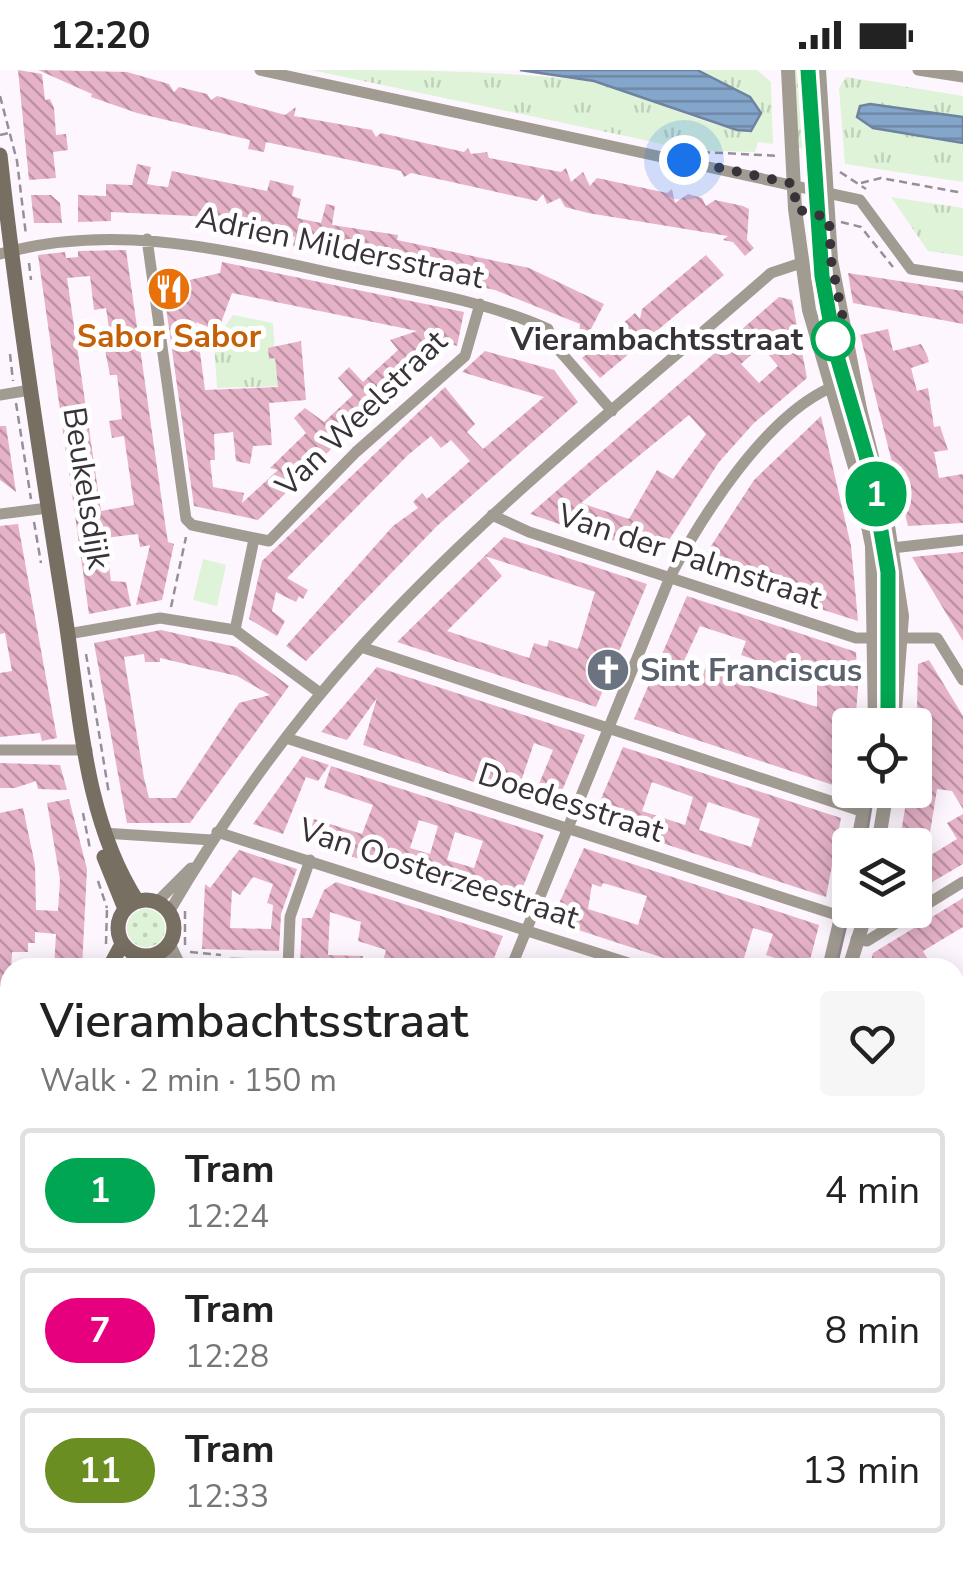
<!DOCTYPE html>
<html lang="en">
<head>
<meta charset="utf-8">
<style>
  :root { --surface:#fff; --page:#f6f6f6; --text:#222; --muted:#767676; --line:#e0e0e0 }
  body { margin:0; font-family:"Nunito Sans",sans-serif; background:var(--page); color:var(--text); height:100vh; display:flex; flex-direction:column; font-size:38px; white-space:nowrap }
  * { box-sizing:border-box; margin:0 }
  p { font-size:32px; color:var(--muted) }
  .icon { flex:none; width:55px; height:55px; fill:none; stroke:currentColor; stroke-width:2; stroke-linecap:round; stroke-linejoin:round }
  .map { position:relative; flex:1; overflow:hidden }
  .sheet { position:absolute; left:0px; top:888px; width:965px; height:612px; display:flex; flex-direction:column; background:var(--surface); border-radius:30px 30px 0 0; box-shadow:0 5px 25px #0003 }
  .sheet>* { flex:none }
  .badge { padding:0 20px; border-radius:32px; font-size:35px; line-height:65px }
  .buttons { position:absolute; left:832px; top:638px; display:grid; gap:20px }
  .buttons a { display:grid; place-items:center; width:100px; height:100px; border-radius:10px; background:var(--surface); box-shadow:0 5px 25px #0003; font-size:50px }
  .you { position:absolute; width:50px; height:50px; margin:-25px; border:8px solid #fff; border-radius:50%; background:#1a73e8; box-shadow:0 0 0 15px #1a73e833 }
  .map>.badge { position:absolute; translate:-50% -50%; box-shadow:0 0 0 5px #fff }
  .round { display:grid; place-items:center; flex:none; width:105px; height:105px; border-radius:10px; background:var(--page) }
  .headline { display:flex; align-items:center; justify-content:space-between; height:170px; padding:0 40px }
  h1 { font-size:48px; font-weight:600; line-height:75px }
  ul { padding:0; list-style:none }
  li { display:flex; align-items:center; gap:30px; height:125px; margin:0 20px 15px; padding:0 20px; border:5px solid var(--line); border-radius:10px }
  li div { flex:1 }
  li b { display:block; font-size:38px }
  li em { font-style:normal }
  li .badge { min-width:110px; font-weight:700; text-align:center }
  .status { display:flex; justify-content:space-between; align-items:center; height:70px; padding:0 50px; background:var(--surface); direction:ltr }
  .status svg { height:28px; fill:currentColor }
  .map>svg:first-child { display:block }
  .grass { fill:url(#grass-tufts) }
  .garden { fill:url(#garden-dots) }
  .pitch { fill:#dff3d8 }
  .water { fill:url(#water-rules); stroke:#6e839f; stroke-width:2.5 }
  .building { fill:url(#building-back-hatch); fill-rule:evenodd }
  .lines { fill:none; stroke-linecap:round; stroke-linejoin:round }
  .path { stroke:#978f97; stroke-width:2.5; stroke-dasharray:8 5; stroke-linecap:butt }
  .minor { stroke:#a19b92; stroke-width:11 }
  .tertiary { stroke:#a19b92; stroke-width:14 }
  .secondary { stroke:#776f61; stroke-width:15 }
  .tram { stroke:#8f878f; stroke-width:2.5 }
  .tertiary-bridge { stroke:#a19b92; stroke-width:14 }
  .line-casing { stroke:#fff; stroke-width:22 }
  .line { stroke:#00a651; stroke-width:15 }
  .walk { stroke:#393239; stroke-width:10; stroke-dasharray:0 18 }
  .stop-dot { fill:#fff; stroke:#00a651; stroke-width:5 }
  .labels { text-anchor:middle; stroke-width:10; stroke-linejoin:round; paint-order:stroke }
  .street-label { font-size:32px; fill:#393239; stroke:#fff }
  .food-label { font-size:32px; font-weight:bold; fill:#c56008; stroke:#fff }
  .stop-label { font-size:32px; font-weight:bold; fill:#393239; stroke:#fff; text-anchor:end }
  .worship-label { font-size:32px; font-weight:bold; fill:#5b616d; stroke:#fff; text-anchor:start }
</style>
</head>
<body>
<div class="status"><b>12:20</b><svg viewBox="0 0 49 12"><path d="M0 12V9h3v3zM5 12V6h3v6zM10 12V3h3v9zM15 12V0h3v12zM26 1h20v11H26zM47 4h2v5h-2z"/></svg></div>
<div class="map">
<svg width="963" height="1499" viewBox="0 0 963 1499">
  <defs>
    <pattern id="grass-tufts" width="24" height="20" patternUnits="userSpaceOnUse" patternTransform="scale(2.5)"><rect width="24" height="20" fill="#dff3d8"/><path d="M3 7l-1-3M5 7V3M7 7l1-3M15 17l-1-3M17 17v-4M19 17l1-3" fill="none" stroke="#c0d1ba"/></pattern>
    <pattern id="garden-dots" width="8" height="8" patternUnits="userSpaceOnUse" patternTransform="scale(2.5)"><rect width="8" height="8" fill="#dff3d8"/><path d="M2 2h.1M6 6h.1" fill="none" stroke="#c0d1ba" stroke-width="1.8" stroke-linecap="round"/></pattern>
    <pattern id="water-rules" width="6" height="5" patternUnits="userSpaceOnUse" patternTransform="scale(2.5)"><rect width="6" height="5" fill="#85a6cb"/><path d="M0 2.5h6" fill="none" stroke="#6e88a6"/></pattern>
    <pattern id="building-back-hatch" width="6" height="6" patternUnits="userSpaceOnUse" patternTransform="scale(2.5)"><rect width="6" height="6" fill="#e5b2c7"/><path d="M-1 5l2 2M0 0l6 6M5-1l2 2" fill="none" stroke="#bb91a3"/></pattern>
  </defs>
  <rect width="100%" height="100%" fill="#fef6fe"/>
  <path class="grass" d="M311,0C405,0 504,0 596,12C648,24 696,56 750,61V27L697,0H757L771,12L773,74L758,72L755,82L670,80L669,76L640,69Z
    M795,0H813L819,80L797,78Z
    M846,7L963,26V47L888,36L929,69L963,73V112L845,94L839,18Z
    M891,127L963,138V186L928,181Z
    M233,245L273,253L276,301L283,316L217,318L214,272Z"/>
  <path class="garden" d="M127 858a19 19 0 1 1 38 0a19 19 0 1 1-38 0Z"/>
  <path class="pitch" d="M203,489L226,495L217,536L193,530Z"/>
  <path class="water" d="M520,0H697L750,27L761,43L751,61L737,60L594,11Z
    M870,34L963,47V73L873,58L857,47L860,36Z
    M963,1466V1499H816L854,1490H955V1468Z"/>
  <path class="building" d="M18,0L42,4L45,30L50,29L54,38L56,65L66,64L68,80L53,82L56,108L29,110Z
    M38,0L127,2L169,14L174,22L179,17L207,24L211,30L217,26L285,45L296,37L294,46L372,60L376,67L381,63L464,82L468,78L471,84L487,82L489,88L561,102L566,98L571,112L583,102L590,116L597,108L667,123L672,119L675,133L688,124L702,128L706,136L715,130L743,136L749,139L747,170L754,178L745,186L733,172L723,170L728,166L588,143L565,137L560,128L547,134L543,124L537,131L411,103L404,107L401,101L266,72L264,82L248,79L250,70L137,43L91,27L92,24Z
    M137,94L151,97L147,114L158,116L168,117L172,101L267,121L270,110L294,116L292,126L301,129L297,148L321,153L326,134L335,136L332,155L398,165L397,170L529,198L604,234L577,286L580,254L495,220L293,176L295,167L194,146L111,142V151L78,152V125L106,126V114L132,115Z
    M31,125H51L60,133L62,153H34Z
    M126,180L165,453L168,472L174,474L162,530L136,535L150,475L140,477L138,464L105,468L111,511L126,512L131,536L89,544L38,185L65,182L66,188L78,187V181ZM90,206L94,240L106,238L112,279L105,280L110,305H117L122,349L109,351L112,368L124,366L134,435L101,441L67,208Z
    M706,185L724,205L600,308L582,288L635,243L640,249L642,239Z
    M222,192L464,242L457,276L447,273L385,327L258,450L194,436L163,216L220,203ZM232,223L417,261L390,270L398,280L363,312L349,297L338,308L353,325L324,352L305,338L297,345L294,348L306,363L270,398L278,400L242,433L244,423L213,417L210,390H215L214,364L233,362L236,391L250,394L253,376L272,375L269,333L306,330L301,271L268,278L269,289L275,288L278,317L205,320L196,252L218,261Z
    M848,203L963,221V254L853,233Z
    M779,227L792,230L807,308L754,353L719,392L660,484L582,461L585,452L574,440L562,455L530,444ZM761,276L778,296L759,313L741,294ZM689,345L706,364L673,409L657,400L629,449L581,433Z
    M888,259L893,281L921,274L927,285L929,292L911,298L917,321L928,318L934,357L940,356L948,380L934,382L939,408L963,404V453L908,456L860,265Z
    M485,281L554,300L578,332L437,456L306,591L286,576L393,456L418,438L413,432L422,423L427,429L470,391L451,370L441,378L431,366L408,385L287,508L308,520L303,529L299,526L296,532L276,522L272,541L285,551L277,566L249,549L262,491L445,317L475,354L467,362L483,379L544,327L462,302Z
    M821,346L851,476L858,551L696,499L754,410Z
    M0,356H6L16,422L0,410Z
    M18,454L57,668L42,671L40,663L0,667V603L12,601L5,563L0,564V456Z
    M504,467L647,514L596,637L397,572ZM485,486L595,522L578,579L549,570L547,577L534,573L529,588L447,561L502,506Z
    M963,482V571L912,487Z
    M687,526L856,582L858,618L855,655H850L848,720L634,649ZM700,556L746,571L741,585L817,611V637L732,610L737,592L710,583L700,615L677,606Z
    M161,560L236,577L289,616L190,753H127L94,573ZM144,584L145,592H160V588L237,606L270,625L239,633L176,728H149L144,708L124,587Z
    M929,590L963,646V739L952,721L937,719L926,788L957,769L947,753L963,744V794L915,822V775H899L908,720H915L918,594Z
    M377,597L585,665L555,738L532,731L553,680L534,673L516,726L363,675L377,628L347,670L321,662Z
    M623,677L841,748L826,827L592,750ZM652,712L693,727L685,755L642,741ZM708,732L760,749L751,777L699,760Z
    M302,686L329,695L318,711L306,707L283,764L253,754Z
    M0,693L60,695L67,720L38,719L36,711L15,718H0Z
    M331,696L544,765L514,839L301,770L304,760L310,762L314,749L362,764L373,735L324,718ZM419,750L438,756L430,784L410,778ZM455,762L483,771L474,798L447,790Z
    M69,729L87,799L82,898H54L56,864L35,862V873H28V882H12L10,928L0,931V743L23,738L35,795L36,840L58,841L60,809L47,733Z
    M584,778L819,855L808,898H785L786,892L766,885L773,864L753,858L741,898H694L551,851ZM603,813L647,826L638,855L588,839L592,814L601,817Z
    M239,780L297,799L281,844L279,881L202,879L205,814L210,818ZM253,807L273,814L267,833L273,835L271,859L230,858L232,820L240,825Z
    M336,812L503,866L490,898H433L403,888L402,898H381L386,880L358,871L361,852L330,842L328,885L363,886L361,898L300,896L302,848H312L324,820Z
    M963,828V857L923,881L933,898H869L873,883Z
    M0,1015L10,1018V1121L2,1145Z
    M8,1303L10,1382L2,1407L0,1327Z"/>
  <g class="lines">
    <path class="path" d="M0,26L17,91L26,165
      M0,65L9,63
      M702,82L779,86
      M840,102L866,119
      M861,113L881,108L963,123
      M841,152L861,157L893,197
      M29,193L31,210
      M10,284L13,311
      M16,333L31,429
      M34,452L41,493
      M171,537L186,467
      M86,584L109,724
      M83,743L90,779
      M840,802L845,781
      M98,811L107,838
      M106,874L107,838
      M185,875V839
      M190,882L221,885
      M955,1194L963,1189
      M0,1205L10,1174
      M0,1295L10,1265
      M955,1453L963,1452
      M622,1497L637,1492
      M773,1499L805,1490"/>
    <path class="minor" d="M260,0L860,130L911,199L963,207
      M918,0L963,7
      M147,169L186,449L192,455L269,471L356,382L465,286L480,234
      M0,184C120,150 236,183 355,208C421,221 487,232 548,259L557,278L612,341
      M0,325L30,320
      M0,444L48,438
      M492,445L529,462L856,568H937L963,610
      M892,478L963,470
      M235,560L320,623
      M235,560L254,469
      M68,564L160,548L235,560
      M361,577L864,742
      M286,668L840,846
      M0,680H87
      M217,762L644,898
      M103,763L212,770
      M157,832L191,798
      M169,842C224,748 288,658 361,577C485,440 632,325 771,203L801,193
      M856,869L867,871L963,812
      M232,893L289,895
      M288,898L290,847L310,790
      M511,898L670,507C702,446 765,347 830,318
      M955,958L963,954
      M0,1003L10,1006
      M955,1237H963
      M192,1490L197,1499
      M105,1499L121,1490"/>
    <path class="tertiary" d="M788,0L795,139L809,240L859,411L872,476L875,655
      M819,0L831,190L860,339L886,443L902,546L894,655
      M857,775L868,720
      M878,775L887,720
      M169,875L180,898
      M157,884L166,898
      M829,898L850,810
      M849,898L867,840
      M955,1173L963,1169
      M955,1428L963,1426
      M659,1490L662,1499
      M676,1499L708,1490
      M726,1499L744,1490"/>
    <path class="secondary" d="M0,85C17,239 41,392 65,545C80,641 84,749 137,831
      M104,787L125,839
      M118 858a28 28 0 1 1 56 0a28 28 0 1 1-56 0Z
      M109,898L122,874
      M0,1248L10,1218"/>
    <path class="tram" d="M808,0L827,238L871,403L884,476L891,568L888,655
      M865,775L874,720
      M836,898L850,839
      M955,1170L963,1166
      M666,1490L669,1499"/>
    <path class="tertiary-bridge" d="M682,1490L684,1499"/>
  </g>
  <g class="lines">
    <g class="line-casing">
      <path id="line" d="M808,0L822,206L836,283L871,403L888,502V655"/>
    </g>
    <use href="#line" class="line"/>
    <path class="walk" d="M684,90L794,114L796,139L829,148L831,190L845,259L833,269"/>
  </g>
  <defs>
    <g id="restaurant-disc" transform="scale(2.25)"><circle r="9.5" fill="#e8710a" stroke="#fff"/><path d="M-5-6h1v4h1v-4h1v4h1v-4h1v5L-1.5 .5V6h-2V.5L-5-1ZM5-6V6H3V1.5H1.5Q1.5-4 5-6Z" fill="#fff"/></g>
    <g id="church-disc" transform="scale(2.25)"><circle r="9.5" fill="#6b7280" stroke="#fff"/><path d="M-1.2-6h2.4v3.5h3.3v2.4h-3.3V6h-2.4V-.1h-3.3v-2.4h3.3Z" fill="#fff"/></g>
  </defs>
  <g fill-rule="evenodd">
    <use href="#restaurant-disc" x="169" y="219"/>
    <use href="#church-disc" x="608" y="600"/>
  </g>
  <circle class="stop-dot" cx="833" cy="269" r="20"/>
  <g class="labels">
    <g class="street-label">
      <text transform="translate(340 177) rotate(12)" y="11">Adrien Mildersstraat</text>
      <text transform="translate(361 343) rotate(-44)" y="11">Van Weelstraat</text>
      <text transform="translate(87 418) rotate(81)" y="11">Beukelsdijk</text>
      <text transform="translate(690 486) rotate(18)" y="11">Van der Palmstraat</text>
      <text transform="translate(571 732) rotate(18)" y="11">Doedesstraat</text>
      <text transform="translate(439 803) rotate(18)" y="11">Van Oosterzeestraat</text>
    </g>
    <g class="food-label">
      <text x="169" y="277">Sabor Sabor</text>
    </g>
    <g class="stop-label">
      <text x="803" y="280">Vierambachtsstraat</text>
    </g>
    <g class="worship-label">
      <text x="640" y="611">Sint Franciscus</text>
    </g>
  </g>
</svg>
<div class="buttons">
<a><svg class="icon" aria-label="locate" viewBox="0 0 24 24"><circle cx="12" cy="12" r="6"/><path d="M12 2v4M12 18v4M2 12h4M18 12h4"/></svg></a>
<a><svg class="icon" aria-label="layers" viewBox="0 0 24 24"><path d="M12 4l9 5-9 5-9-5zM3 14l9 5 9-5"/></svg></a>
</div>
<div class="you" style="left:684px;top:90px"></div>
<b class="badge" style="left:876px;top:424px;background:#00a651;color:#fff">1</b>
<section class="sheet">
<div class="headline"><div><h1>Vierambachtsstraat</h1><p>Walk · 2 min · 150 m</p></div><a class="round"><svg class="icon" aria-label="heart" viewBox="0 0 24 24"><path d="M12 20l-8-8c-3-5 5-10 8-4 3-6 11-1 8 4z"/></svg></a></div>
<ul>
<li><span class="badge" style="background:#00a651;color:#fff">1</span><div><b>Tram</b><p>12:24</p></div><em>4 min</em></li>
<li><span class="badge" style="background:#e6007e;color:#fff">7</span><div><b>Tram</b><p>12:28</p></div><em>8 min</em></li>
<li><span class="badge" style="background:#6b8e23;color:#fff">11</span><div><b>Tram</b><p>12:33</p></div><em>13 min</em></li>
</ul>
</section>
</div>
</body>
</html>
